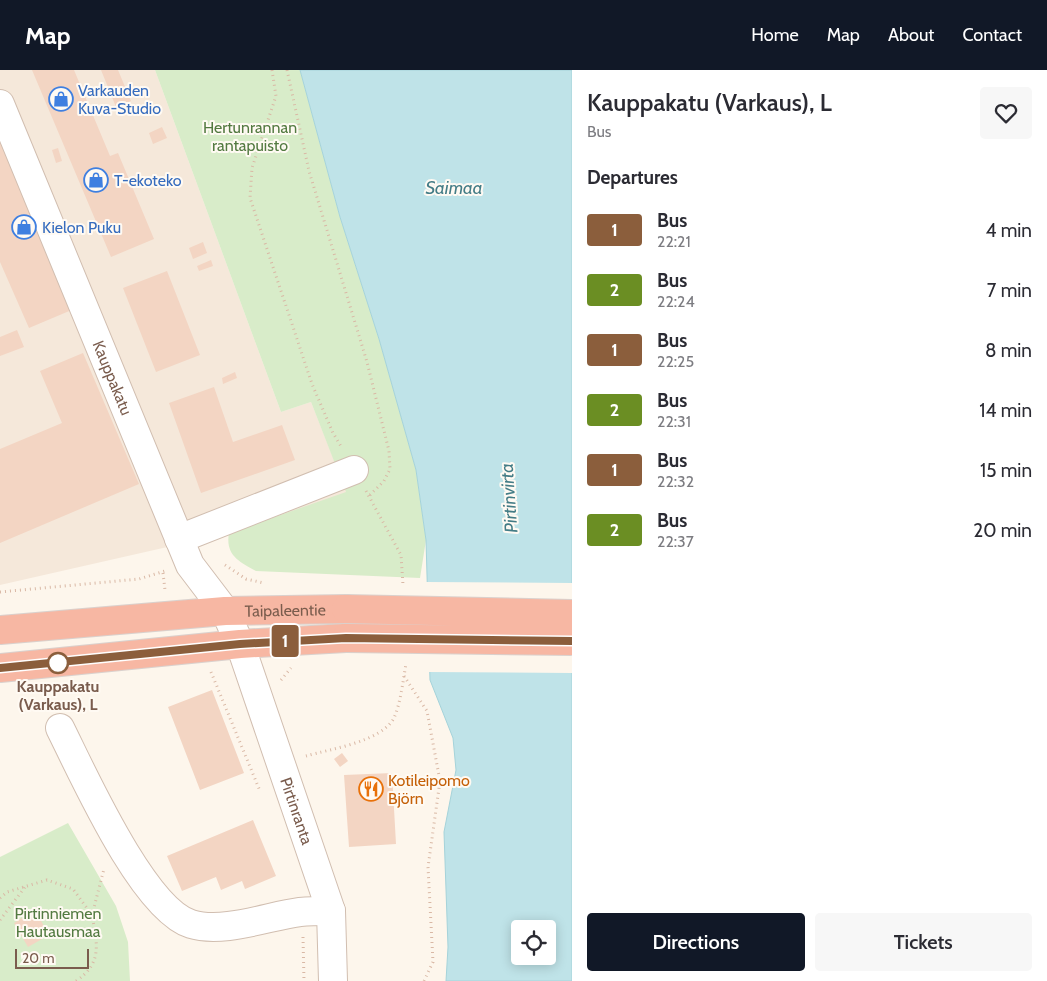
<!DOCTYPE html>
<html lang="en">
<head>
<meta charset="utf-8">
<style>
  :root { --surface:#fff; --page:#f7f7f7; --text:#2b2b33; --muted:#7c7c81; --accent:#111827 }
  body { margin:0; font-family:Cabin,sans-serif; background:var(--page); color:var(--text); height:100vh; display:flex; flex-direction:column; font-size:19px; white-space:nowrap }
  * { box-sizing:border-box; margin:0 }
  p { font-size:16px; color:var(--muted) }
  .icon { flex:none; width:28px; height:28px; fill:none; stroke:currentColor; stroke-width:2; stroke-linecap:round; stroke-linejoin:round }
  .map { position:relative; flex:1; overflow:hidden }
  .panel { display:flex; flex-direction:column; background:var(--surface); width:475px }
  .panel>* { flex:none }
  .badge { padding:0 10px; border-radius:4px; font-size:18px; line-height:32px }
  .tools { position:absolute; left:511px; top:850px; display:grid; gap:10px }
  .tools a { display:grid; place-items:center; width:45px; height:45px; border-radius:5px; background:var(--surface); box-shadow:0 2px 12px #0003; font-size:25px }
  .scale { position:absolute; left:15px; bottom:12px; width:74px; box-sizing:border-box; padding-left:5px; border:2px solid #7a5c4d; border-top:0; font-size:14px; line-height:18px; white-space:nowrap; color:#7a5c4d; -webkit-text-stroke:4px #fffaf3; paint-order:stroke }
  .map>.badge { position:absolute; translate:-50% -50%; box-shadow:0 0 0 2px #fff }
  h2 { padding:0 15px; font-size:19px; line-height:45px }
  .round { display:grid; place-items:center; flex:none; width:52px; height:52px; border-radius:5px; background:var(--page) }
  .summary { display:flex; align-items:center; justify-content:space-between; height:85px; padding:0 15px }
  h1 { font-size:24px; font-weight:600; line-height:38px }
  .cta { display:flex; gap:10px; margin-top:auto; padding:10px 15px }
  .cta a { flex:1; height:58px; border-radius:5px; background:var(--accent); color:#fff; font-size:20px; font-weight:600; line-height:58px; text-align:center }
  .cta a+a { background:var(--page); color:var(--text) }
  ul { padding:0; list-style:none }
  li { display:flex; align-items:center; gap:15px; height:60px; padding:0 15px }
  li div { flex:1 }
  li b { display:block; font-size:19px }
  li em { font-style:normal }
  li .badge { min-width:55px; font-weight:700; text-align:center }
  header { display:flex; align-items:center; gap:30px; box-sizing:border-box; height:70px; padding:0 25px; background:var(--accent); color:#fff }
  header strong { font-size:24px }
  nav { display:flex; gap:28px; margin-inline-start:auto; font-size:18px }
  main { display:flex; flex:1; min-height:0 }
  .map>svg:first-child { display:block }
  .residential { fill:#f5e8da }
  .green { fill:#d8ecc9 }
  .water { fill:#bfe3e8; stroke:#a5d3da; fill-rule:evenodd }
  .pier { fill:#fdf6ec }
  .building { fill:#f3d5c3 }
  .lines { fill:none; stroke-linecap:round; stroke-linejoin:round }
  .minor-casing { stroke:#d1beb0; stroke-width:30 }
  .highway-casing { stroke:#dad1cd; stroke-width:30 }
  .path { stroke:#d9b8a5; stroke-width:3; stroke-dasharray:1 4; stroke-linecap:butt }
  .minor { stroke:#fff; stroke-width:28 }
  .highway { stroke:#f7b7a3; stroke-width:28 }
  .highway-bridge-casing { stroke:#dad1cd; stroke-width:30; stroke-linecap:butt }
  .highway-bridge { stroke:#f7b7a3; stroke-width:28 }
  .line-casing { stroke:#fff; stroke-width:11 }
  .line { stroke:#8b5e3c; stroke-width:8 }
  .stop-dot { fill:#fff; stroke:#8b5e3c; stroke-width:2.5 }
  .labels { text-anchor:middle; stroke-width:4; stroke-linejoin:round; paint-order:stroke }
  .shop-label { font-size:16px; fill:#366cbe; stroke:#fffaf3; text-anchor:start }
  .park-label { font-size:16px; fill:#537a41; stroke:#fffaf3 }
  .street-label { font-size:16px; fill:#7a5c4d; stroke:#fffaf3 }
  .stop-label { font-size:16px; font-weight:bold; fill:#7a5c4d; stroke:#fffaf3 }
  .food-label { font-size:16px; fill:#c56008; stroke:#fffaf3; text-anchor:start }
  .water-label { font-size:18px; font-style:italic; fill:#437c86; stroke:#fffaf3 }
</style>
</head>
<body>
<header>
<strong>Map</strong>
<nav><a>Home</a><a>Map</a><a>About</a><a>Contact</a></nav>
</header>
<main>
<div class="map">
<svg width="572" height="911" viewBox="0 0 572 911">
  <rect width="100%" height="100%" fill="#fdf6ec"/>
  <path class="residential" d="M0,0H155L281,342L311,332L347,423L229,463L0,515Z"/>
  <path class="green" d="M155,0H300L340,147L379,269L416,400L426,470L420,508L256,501C239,492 225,485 229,463L346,422L311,332L281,342Z
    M68,753L116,836L128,872L130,911H0V787Z"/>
  <path class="water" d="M300,0H572V911H446L448,877L444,762L456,700L453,668L430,610L426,470L416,400L379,269L340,147ZM520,859H548V886H520Z"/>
  <path class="pier" d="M425,512L572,513V603L428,602Z"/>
  <path class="building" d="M32,0H74L110,86L118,83L154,169L111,187Z
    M101,0H118L131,31L116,37Z
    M162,57L167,68L153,74L149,63Z
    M0,71L74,239L29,258L0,192Z
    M58,78L62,91L56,93L52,80Z
    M203,172L207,183L193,189L189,178Z
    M211,190L213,196L199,201L197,196Z
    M167,201L200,285L156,302L123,218Z
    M17,260L24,277L0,286V267Z
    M83,283L139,414L0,473V379L62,353L40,301Z
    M235,302L237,308L223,314L222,308Z
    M214,317L233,372L282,355L295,390L201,423L169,333Z
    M212,620L244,703L200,720L168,637Z
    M342,683L348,691L340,697L334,689Z
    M392,703L396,774L349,777L344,705Z
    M253,750L276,806L245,819L242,811L221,820L216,807L182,821L167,786Z
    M35,840L49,865L28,877L14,853Z"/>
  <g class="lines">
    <g class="minor-casing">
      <g id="minor">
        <path id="s1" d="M0,34L190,495L225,541L240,574L331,841L333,911"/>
        <path d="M179,469L354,400"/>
        <path d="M60,658C83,704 143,839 191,854C223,864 269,846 300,842C310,841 321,841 331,841"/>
      </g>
    </g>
    <g class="highway-casing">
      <g id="highway">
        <path id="s2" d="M0,560L225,541L346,539"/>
        <path d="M0,598L240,574L346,568"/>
      </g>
    </g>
    <path class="path" d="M272,0L276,26L252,98L250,128L312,314L333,363L342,378
      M287,0L309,101L367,292L389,381L390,399L384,411L369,426
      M366,421L401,485L403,515
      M225,495L246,509L264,513
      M163,503L165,520
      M0,522L139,509L165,501
      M211,602L260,721
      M404,606L427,641L440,711L428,797L433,892L424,911
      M281,610L291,598
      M306,686C330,679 381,672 394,648C401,632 403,610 406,594
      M0,828L7,822L47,810L73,819L92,845L104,799
      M0,850L25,817
      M303,867L304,911
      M76,911C103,893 97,873 92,845"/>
    <use href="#minor" class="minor"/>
    <use href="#highway" class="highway"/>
    <g class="highway-bridge-casing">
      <path id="highway-bridge" d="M346,539L572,544
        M346,568L572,571"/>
    </g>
    <use href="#highway-bridge" class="highway-bridge"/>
  </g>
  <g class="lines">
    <g class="line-casing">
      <path id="line" d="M0,598L240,574L346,568L572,571"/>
    </g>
    <use href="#line" class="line"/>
  </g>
  <defs>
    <g id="shop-ring" transform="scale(1.25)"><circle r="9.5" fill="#fffaf3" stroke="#3f7fe0" stroke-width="1.5"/><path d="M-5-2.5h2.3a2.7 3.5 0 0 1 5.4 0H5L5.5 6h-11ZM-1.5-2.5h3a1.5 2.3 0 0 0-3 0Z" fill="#3f7fe0"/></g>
    <g id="restaurant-ring" transform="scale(1.25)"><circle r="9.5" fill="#fffaf3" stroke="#e8710a" stroke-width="1.5"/><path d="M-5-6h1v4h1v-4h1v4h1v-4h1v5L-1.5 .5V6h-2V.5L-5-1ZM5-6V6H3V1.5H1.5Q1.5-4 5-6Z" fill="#e8710a"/></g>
  </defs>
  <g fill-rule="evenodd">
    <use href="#shop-ring" x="61" y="29"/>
    <use href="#shop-ring" x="96" y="110"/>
    <use href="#shop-ring" x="24" y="157"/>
    <use href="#restaurant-ring" x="371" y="719"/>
  </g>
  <circle class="stop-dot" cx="58" cy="593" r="10"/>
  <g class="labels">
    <g class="shop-label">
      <text x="78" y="26">Varkauden<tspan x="78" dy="18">Kuva-Studio</tspan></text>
      <text x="114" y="116">T-ekoteko</text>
      <text x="42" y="163">Kielon Puku</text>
    </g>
    <g class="park-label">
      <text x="250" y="63">Hertunrannan<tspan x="250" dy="18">rantapuisto</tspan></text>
      <text x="58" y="849">Pirtinniemen<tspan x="58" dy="18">Hautausmaa</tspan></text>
    </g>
    <g class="street-label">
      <text dy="6" stroke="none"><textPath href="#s1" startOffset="296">Kauppakatu</textPath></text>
      <text dy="6" stroke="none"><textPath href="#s2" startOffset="286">Taipaleentie</textPath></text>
      <text dy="6" stroke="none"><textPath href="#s1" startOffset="769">Pirtinranta</textPath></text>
    </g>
    <g class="stop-label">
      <text x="58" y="622">Kauppakatu<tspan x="58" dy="18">(Varkaus), L</tspan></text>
    </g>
    <g class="food-label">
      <text x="388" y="716">Kotileipomo<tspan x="388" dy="18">Björn</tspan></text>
    </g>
    <g class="water-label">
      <text x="454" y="124">Saimaa</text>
      <text transform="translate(509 428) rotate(-94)" y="6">Pirtinvirta</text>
    </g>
  </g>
</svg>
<div class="tools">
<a><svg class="icon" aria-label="locate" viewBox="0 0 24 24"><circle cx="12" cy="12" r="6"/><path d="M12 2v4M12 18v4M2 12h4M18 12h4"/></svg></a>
</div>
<div class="scale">20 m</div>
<b class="badge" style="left:285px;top:571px;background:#8b5e3c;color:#fff">1</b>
</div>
<section class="panel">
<div class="summary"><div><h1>Kauppakatu (Varkaus), L</h1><p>Bus</p></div><a class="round"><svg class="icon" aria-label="heart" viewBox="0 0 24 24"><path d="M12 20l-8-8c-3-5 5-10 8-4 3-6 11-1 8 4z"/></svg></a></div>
<h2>Departures</h2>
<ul>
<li><span class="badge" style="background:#8b5e3c;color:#fff">1</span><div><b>Bus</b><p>22:21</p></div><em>4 min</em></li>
<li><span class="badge" style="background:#6b8e23;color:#fff">2</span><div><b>Bus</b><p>22:24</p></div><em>7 min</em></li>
<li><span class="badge" style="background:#8b5e3c;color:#fff">1</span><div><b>Bus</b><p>22:25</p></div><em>8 min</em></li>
<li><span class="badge" style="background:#6b8e23;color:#fff">2</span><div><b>Bus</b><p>22:31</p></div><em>14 min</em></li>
<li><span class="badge" style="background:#8b5e3c;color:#fff">1</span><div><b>Bus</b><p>22:32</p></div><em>15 min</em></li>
<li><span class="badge" style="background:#6b8e23;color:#fff">2</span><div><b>Bus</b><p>22:37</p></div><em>20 min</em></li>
</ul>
<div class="cta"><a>Directions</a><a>Tickets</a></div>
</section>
</main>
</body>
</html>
